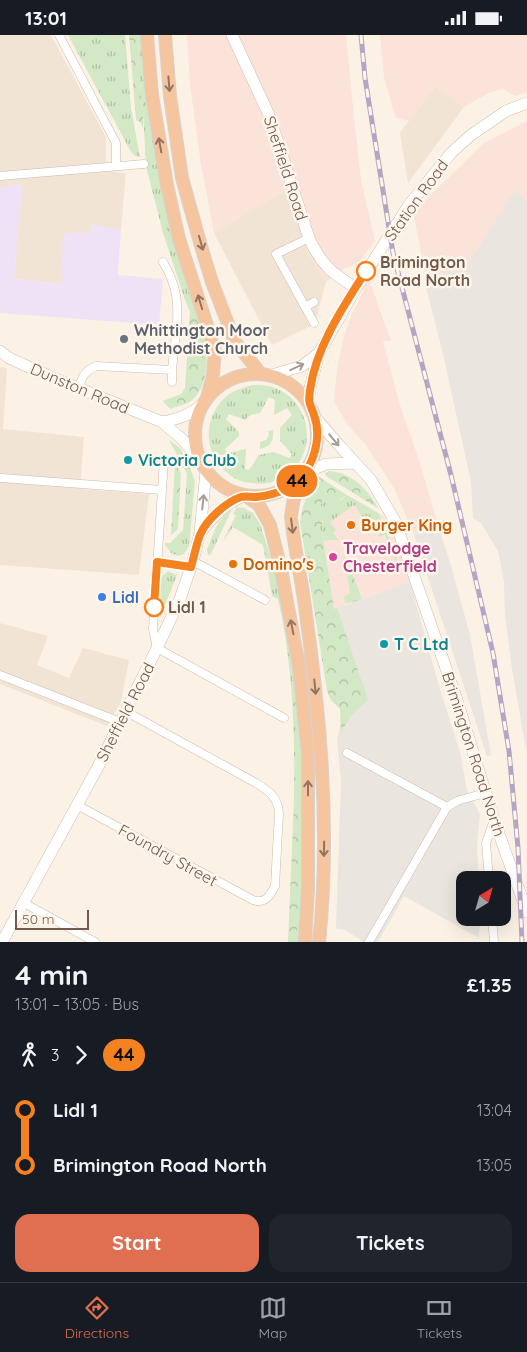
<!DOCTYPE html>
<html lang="en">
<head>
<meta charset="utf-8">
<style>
  :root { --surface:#171b24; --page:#20242c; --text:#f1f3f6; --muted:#9ea1a6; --line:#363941; --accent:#e06e50 }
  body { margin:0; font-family:Quicksand,sans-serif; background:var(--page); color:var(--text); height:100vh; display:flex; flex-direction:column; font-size:19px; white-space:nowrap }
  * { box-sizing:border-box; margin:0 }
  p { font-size:16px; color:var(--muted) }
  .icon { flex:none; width:28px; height:28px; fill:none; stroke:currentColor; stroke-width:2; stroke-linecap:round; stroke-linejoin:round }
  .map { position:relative; height:907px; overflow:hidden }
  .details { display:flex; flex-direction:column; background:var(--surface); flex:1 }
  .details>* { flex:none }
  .badge { padding:0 10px; border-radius:16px; font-size:18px; line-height:32px }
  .needle { width:32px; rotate:37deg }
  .fabs { position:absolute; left:456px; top:836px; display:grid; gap:10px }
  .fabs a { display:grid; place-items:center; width:55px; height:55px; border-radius:10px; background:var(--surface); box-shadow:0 5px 20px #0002; font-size:25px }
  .scale { position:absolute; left:15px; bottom:12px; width:74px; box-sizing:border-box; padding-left:5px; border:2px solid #73594b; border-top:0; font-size:14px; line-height:18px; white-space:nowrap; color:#73594b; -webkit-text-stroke:4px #fef6eb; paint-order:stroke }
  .map>.badge { position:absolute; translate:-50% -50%; box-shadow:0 0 0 2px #fff }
  .legs { display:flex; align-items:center; gap:8px; height:55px; padding:0 15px; font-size:16px }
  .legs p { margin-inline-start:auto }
  .headline { display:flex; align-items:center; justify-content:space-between; height:85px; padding:0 15px }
  h1 { font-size:28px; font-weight:700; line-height:38px }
  .cta { display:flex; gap:10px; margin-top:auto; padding:10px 15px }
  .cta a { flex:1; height:58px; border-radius:15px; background:var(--accent); color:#fff; font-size:20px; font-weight:700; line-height:58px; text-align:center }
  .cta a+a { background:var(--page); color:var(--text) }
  ul { padding:0 15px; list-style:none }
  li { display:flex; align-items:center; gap:18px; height:55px; font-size:19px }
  li i { display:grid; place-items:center; width:8px; height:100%; margin:0 6px; background:currentColor }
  li i::after { content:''; width:12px; height:12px; margin:-6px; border:4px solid; border-radius:50%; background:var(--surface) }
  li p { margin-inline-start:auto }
  li:first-child i { background:linear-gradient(#0000 50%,currentColor 0) }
  li:last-child i { background:linear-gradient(currentColor 50%,#0000 0) }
  .status { display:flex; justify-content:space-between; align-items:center; height:35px; padding:0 25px; background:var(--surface); direction:ltr }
  .status svg { height:14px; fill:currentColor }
  .dock { display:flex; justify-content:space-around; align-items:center; height:70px; border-top:1px solid var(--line); background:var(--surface); font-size:14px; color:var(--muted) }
  .dock a { display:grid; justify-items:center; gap:2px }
  .dock .active { color:var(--accent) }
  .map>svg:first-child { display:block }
  .residential { fill:#f2e4d4 }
  .commercial { fill:#fbe3d9 }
  .industrial { fill:#ebe5df }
  .education { fill:#efe2f7 }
  .grass { fill:url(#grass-tufts); fill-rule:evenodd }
  .forest { fill:url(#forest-crowns) }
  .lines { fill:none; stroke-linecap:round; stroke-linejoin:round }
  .minor-casing { stroke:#ccbaac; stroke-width:9 }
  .secondary-casing { stroke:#d1bcac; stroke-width:12 }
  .trunk-casing { stroke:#d8d1cd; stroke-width:14 }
  .minor { stroke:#fff; stroke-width:8 }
  .secondary { stroke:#fff; stroke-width:11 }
  .trunk { stroke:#f5c5a0; stroke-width:12 }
  .rail-casing { stroke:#b5a4c4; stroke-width:5 }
  .rail { stroke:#fef6eb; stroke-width:3; stroke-dasharray:9; stroke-linecap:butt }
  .oneway { stroke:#947460 }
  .oneway2 { stroke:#ab9b93 }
  .line-1-casing { stroke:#fff; stroke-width:11 }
  .line-1 { stroke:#f58220; stroke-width:8 }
  .stop-1-dot { fill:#fff; stroke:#f58220; stroke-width:2.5 }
  .worship-dot { fill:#6b7280; stroke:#fef6eb; stroke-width:2 }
  .culture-dot { fill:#0f9aa8; stroke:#fef6eb; stroke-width:2 }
  .food-dot { fill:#e8710a; stroke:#fef6eb; stroke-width:2 }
  .hotel-dot { fill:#d1479c; stroke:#fef6eb; stroke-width:2 }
  .shop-dot { fill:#3f7fe0; stroke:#fef6eb; stroke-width:2 }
  .labels { text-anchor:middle; stroke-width:5; stroke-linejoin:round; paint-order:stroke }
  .street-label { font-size:16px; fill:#73594b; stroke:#fef6eb }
  .stop-label { font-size:16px; font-weight:bold; fill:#73594b; stroke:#fef6eb; text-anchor:start }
  .worship-label { font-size:16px; font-weight:bold; fill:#5b616d; stroke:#fef6eb; text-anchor:start }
  .culture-label { font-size:16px; font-weight:bold; fill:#0d838f; stroke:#fef6eb; text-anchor:start }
  .food-label { font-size:16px; font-weight:bold; fill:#c56008; stroke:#fef6eb; text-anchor:start }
  .hotel-label { font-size:16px; font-weight:bold; fill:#b23c85; stroke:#fef6eb; text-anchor:start }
  .shop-label { font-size:16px; font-weight:bold; fill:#366cbe; stroke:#fef6eb; text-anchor:start }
</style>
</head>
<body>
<div class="status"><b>13:01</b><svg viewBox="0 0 49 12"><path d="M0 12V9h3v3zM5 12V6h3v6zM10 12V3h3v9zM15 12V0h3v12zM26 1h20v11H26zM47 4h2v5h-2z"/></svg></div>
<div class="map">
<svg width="527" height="907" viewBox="0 0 527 907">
  <defs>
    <pattern id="grass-tufts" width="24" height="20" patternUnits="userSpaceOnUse" patternTransform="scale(1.25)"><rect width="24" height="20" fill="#d3e8c4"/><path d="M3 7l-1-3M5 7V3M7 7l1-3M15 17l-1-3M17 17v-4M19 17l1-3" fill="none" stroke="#b0bfa1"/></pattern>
    <pattern id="forest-crowns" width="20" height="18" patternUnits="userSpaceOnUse" patternTransform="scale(1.25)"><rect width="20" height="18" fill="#d3e8c4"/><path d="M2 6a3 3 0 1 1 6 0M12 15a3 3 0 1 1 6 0" fill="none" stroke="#b0bfa1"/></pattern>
  </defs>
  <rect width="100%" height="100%" fill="#fbf2e5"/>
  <path class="residential" d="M0,0H51L106,102V136L126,138L121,194L91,190L90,198L79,197L62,229L61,249L14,244L22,149L0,153Z
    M435,51L464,72L408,148L400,98Z
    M288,154L307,216L326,247L315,289L272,310L214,198L258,171Z
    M0,332L7,333L3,394L84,402L80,454L149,459L139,540L0,530Z
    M0,588L48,601L37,630L69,643L83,613L129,625L121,667L107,691L0,649Z"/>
  <path class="commercial" d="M187,0H346L354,82L361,144L375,206L359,227L352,231L345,233L326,247L307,216L287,155L258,171L214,198L201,130L190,49Z
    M380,0H527V57L515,61L503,54L491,57L464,72L435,51L409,86L396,83L384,43Z
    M527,86V166L515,156L465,233L424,244L425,238L413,177L484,108Z
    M369,244L391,306H383L399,367L420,428L439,493L414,500L394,453L365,409L347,389L334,366L337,334L344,301L352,279Z
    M347,460L385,482L395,502L410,547L334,574L323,502V489Z"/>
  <path class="industrial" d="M515,155L527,166V715H526L511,628L505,580L504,547L498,516L481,488L473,483L471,447L444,323L424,244L465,233Z
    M439,493L452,534L470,600L491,720L487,721L414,500Z
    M410,547L439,651L460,717L467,755L480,779L477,809L479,845H465V882L480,883L479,903L404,861L378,907H364L345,895L336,894L341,747L337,705L345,673L334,574Z"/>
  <path class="education" d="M22,149L14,244L61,249L63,199L79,197L90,198L91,190L121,194L118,240L163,244L159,290L0,278V153Z"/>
  <path class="grass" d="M68,0H125L131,73L140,122L135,121L130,115Z
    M138,0H141L148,77L161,152L199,285L186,264L185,265L163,198L146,131L143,77L139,36Z
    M252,350C260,350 268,350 275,353C317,369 318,431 275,446C268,449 260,449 252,448C236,448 221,435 214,421C203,401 210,374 228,360C235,355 244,352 252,350ZM269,362L275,365L274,380L287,373L292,380L280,393V406L292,419L290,423L273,417L259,420L249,435L245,434L246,414L228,418L225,414L239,401V397L226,384L229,379L245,385L250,380L260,378Z
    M273,395C274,405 271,412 260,414V407L266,405L269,400L268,396Z
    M169,405L180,413L188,426L195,447L189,511L184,519L178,521L171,518L165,510V508H170L183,495L187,439Z
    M327,460L341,465L347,460L378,478L386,495L399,530L397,531L385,500L379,502L377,494L371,493L354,470L330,487L336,495L333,498L338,504L324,506L319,490L323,489L320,472L324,462Z
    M237,472L244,473L253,478L260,489L283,560L296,639L305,759L300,907H296L299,770L294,764C295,697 293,629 278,564L272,561L263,510L233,492L222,508L236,480L233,479Z
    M232,474L211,519L208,520L207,515C213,499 217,484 232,474Z
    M168,536L177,540L160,583L161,542Z"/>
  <path class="forest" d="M129,0H138L139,36L143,77V93L141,88L136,85Z
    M186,264C190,270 195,277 199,284C209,305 212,349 192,365C186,370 177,371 170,374L163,366L181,359L185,353L190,276L185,265Z
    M175,428L181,438L178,494L171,500Z
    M329,436C352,437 368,455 379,474L326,441L325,438Z
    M319,442L347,460L338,466L327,461L324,462L320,472L323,489L319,490L323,502L334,574L337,573L368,665L353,679L341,696L340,674L331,665L327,656L300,487C302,469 308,456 319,442Z
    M346,522L362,564L353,567L345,568L344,561L350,559L347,538H346L343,524Z
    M294,764L299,770L300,780L297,897L296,907H288Z"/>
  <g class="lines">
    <g class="minor-casing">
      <path id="minor" d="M59,0L116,108V131
        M0,141L144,129
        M309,203L276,219L314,288
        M305,272L314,267
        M172,347V335
        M79,353C82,341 85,336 96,331L172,335C174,311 180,284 176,260C174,248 169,237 163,227
        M164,425L153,594L157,613L284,683
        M1,443L162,455
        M193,526L265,565
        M157,527L191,532
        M0,640L120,687
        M347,718L447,772
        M77,770L253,865C265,869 270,861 275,851L279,778C278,762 269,756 256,748L125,676
        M489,845L486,808L494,785
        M24,868L95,907
        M492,882L494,907
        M369,907L447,772L457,766L485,758"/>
    </g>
    <g class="secondary-casing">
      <path id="secondary" d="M232,0L269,80L309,203C321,229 331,238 356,253
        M0,316L9,323L51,342L162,387L182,404L201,427
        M272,340L302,331L319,318
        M308,369L310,353L319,318L356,253L409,170L451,118L471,100L506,76L527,68
        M314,381L338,409L371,445L395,486L457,665L494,785L527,877
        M162,387C179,384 190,380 203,369
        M305,438L326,429L355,428
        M200,498C214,481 222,471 243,461
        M2,907L99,730L157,613L180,564L193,526L200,498L206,436"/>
    </g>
    <g class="trunk-casing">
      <path id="trunk" d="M147,0L152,60L167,150L179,204L215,315L213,340L207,363
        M165,0L170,61L182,143L201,211L212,247L235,307L261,339
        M195 400a61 61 0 1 1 122 0a61 61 0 1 1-122 0Z
        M300,444L293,468L291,482C294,510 300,537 304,565C320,678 331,793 319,907
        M249,463L259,470L270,490L281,534L299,631L308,719V853L305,907"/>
    </g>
    <use href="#minor" class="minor"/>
    <use href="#secondary" class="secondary"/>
    <use href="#trunk" class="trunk"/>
    <g class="rail-casing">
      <path id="rail" d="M361,0L365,43L393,218L451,440L493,618L509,716L518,813L522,907"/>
    </g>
    <use href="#rail" class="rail"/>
  </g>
  <defs><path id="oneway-shaft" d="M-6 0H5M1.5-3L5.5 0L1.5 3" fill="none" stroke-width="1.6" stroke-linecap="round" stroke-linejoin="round" transform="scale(1.25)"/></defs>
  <g class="oneway">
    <use href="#oneway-shaft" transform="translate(169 49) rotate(85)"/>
    <use href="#oneway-shaft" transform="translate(160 110) rotate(-100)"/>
    <use href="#oneway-shaft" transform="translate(201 208) rotate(74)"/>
    <use href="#oneway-shaft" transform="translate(200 267) rotate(-107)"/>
    <use href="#oneway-shaft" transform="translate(292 491) rotate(83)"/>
    <use href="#oneway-shaft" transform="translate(292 592) rotate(-101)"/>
    <use href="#oneway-shaft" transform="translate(315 652) rotate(84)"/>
    <use href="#oneway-shaft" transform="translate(308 753) rotate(-90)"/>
    <use href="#oneway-shaft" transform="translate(324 814) rotate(91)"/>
  </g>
  <g class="oneway2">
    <use href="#oneway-shaft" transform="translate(297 332) rotate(-25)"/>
    <use href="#oneway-shaft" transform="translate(334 405) rotate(50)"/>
    <use href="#oneway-shaft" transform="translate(203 467) rotate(-84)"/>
  </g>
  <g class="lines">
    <g class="line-1-casing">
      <path id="line-1" d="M154,572L157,527L191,532C194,522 196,510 200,500C206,485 226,467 241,462C245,461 251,462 256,462C274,460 294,454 305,438C316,421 321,399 314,380C310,368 308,369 310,355C316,312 343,272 366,236"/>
    </g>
    <use href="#line-1" class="line-1"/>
  </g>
  <g class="stop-1-dot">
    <circle cx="366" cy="236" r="9"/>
    <circle cx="154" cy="572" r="9"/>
  </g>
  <circle class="worship-dot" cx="124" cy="304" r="5"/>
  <g class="culture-dot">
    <circle cx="128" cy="425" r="5"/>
    <circle cx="384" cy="609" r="5"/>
  </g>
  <g class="food-dot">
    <circle cx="351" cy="490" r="5"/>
    <circle cx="233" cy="529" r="5"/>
  </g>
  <circle class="hotel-dot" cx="333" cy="522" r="5"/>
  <circle class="shop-dot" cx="102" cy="562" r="5"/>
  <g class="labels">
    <g class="street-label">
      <text transform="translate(286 133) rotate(72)" y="6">Sheffield Road</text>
      <text transform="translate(416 165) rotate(-54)" y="6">Station Road</text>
      <text transform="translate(80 353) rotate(23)" y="6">Dunston Road</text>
      <text transform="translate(125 677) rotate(-63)" y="6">Sheffield Road</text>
      <text transform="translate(474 719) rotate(72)" y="6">Brimington Road North</text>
      <text transform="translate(168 820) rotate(29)" y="6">Foundry Street</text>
    </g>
    <g class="stop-label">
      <text x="380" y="233">Brimington<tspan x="380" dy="18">Road North</tspan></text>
      <text x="168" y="578">Lidl 1</text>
    </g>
    <g class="worship-label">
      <text x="134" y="301">Whittington Moor<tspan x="134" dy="18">Methodist Church</tspan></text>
    </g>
    <g class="culture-label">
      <text x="138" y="431">Victoria Club</text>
      <text x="394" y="615">T C Ltd</text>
    </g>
    <g class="food-label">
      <text x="361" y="496">Burger King</text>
      <text x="243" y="535">Domino's</text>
    </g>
    <g class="hotel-label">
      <text x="343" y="519">Travelodge<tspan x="343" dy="18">Chesterfield</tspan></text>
    </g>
    <g class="shop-label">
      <text x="112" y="568">Lidl</text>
    </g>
  </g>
</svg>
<div class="fabs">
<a><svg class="needle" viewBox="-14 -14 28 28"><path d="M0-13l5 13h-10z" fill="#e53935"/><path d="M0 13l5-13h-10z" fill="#9ea1a6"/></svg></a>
</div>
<div class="scale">50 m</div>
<b class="badge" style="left:297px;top:446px;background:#f58220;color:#111">44</b>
</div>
<section class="details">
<div class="headline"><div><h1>4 min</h1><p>13:01 – 13:05 · Bus</p></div><b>£1.35</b></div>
<div class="legs"><svg class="icon" aria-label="walk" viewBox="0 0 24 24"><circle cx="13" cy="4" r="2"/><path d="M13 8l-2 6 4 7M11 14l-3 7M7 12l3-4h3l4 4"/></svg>3<svg class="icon" aria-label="forward" viewBox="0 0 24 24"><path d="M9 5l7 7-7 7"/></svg><b class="badge" style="background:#f58220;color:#111">44</b></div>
<ul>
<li><i style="color:#f58220"></i><b>Lidl 1</b><p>13:04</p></li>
<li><i style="color:#f58220"></i><b>Brimington Road North</b><p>13:05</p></li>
</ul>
<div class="cta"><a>Start</a><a>Tickets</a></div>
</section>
<nav class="dock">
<a class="active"><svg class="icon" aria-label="directions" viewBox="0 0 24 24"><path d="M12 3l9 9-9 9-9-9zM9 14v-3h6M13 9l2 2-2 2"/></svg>Directions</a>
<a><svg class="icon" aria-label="map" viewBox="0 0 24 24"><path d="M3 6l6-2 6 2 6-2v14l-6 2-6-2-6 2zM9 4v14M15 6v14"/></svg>Map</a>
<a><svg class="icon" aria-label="tickets" viewBox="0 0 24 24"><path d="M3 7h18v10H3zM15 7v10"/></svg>Tickets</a>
</nav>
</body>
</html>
